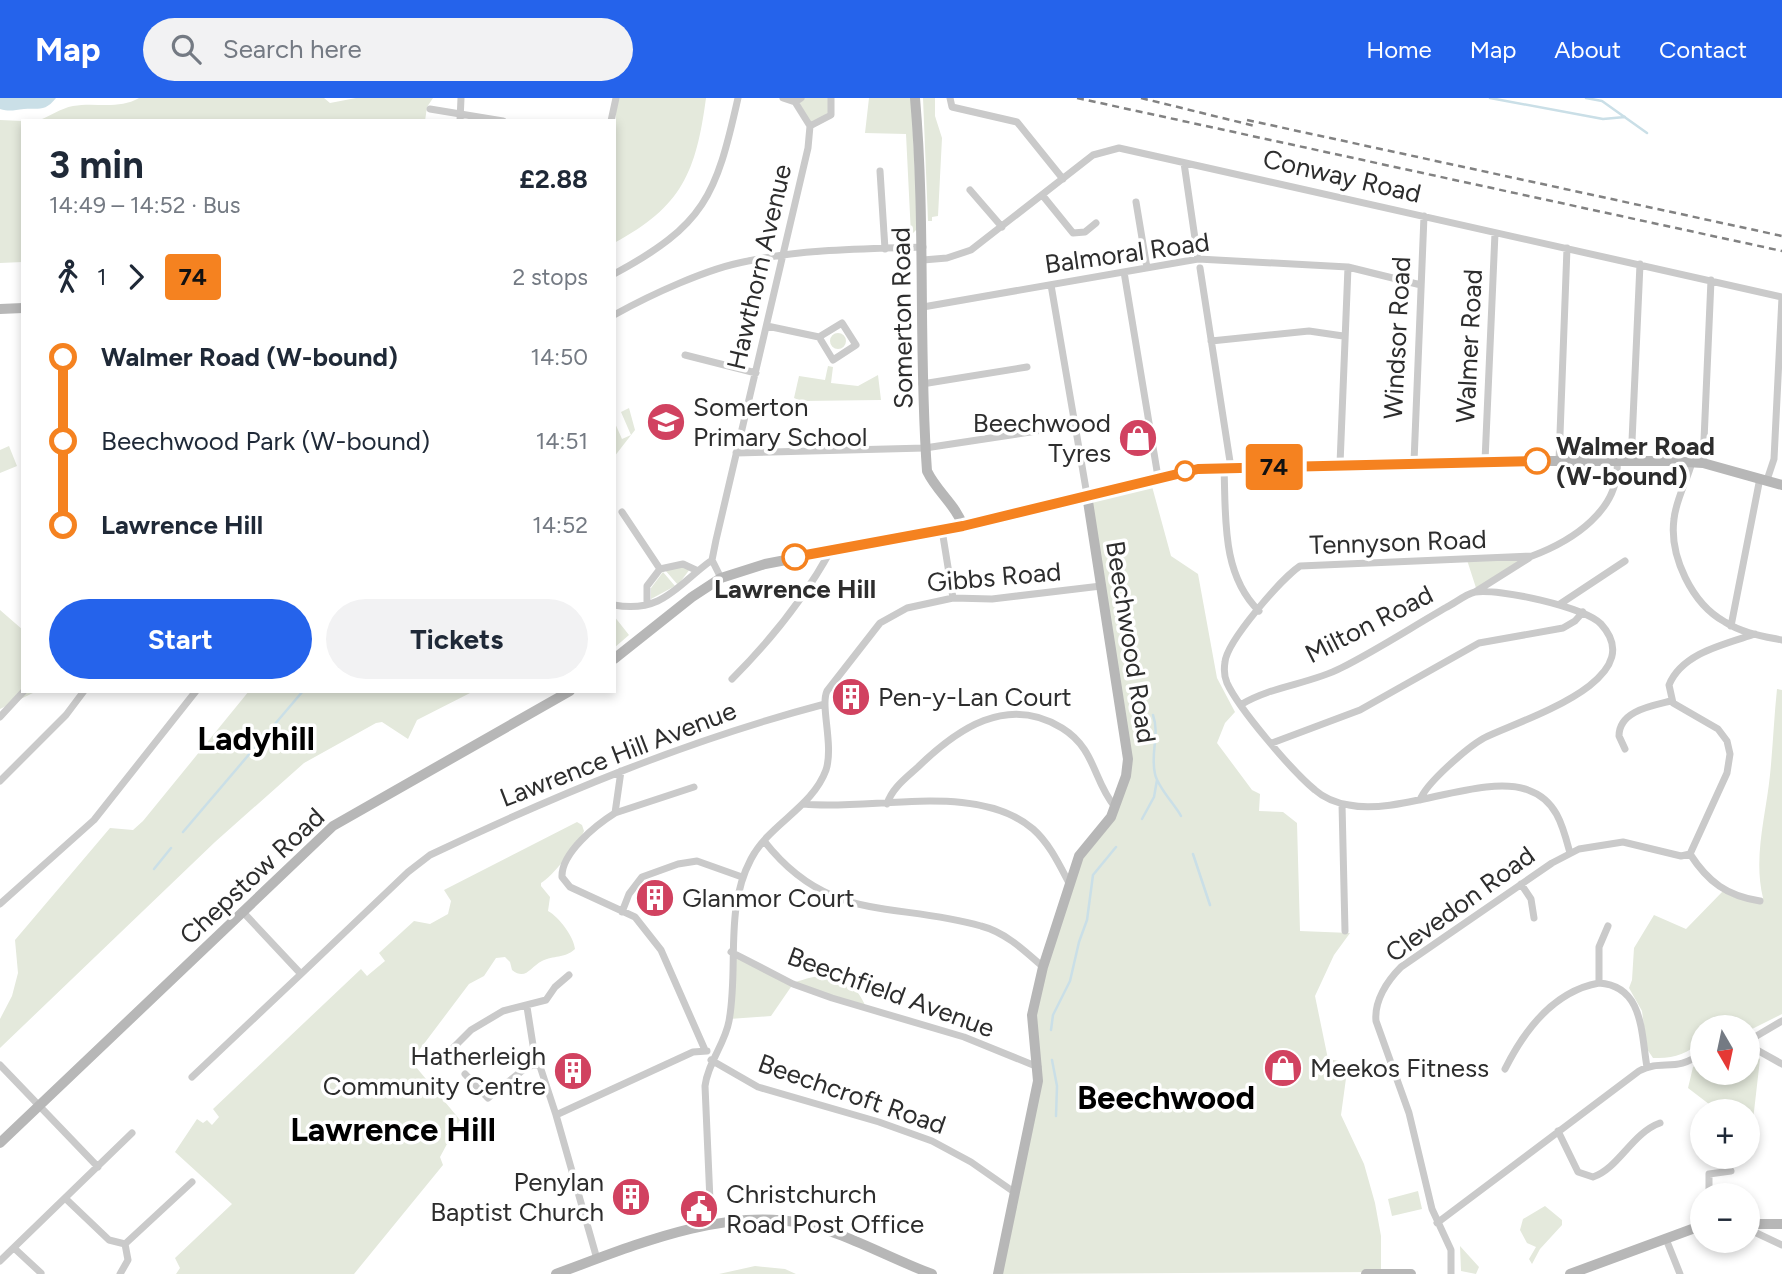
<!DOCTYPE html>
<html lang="en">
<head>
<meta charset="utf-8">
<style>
  :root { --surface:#fff; --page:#f2f2f3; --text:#1f2937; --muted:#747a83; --accent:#2563eb }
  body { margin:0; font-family:Figtree,sans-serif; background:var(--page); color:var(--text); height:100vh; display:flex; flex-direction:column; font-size:26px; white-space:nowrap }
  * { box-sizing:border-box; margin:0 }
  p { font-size:23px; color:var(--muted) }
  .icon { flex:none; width:38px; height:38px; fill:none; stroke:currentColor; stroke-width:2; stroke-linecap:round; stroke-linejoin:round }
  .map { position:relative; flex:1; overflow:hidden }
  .drawer { position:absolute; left:21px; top:21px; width:595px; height:574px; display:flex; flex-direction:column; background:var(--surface); border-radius:0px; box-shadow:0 4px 10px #0003 }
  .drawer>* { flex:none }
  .badge { padding:0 14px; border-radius:5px; font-size:24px; line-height:46px }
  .needle { width:46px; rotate:171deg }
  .fabs { position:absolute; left:1690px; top:917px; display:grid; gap:14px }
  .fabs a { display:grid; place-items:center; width:70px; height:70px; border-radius:50%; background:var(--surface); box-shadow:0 4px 10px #0003; font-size:35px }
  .map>.badge { position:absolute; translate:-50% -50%; box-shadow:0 0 0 4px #fff }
  .legs { display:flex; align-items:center; gap:10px; height:77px; padding:0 28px; font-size:23px }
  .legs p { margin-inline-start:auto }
  .headline { display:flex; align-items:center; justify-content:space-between; height:119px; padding:0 28px }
  h1 { font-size:38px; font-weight:700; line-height:52px }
  .primary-button { display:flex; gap:14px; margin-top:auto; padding:14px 28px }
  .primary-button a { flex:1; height:80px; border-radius:42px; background:var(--accent); color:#fff; font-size:28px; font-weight:700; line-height:80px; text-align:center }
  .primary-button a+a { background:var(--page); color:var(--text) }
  ul { padding:0 28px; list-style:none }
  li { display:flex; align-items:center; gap:24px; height:84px; font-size:26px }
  li i { display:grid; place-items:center; width:10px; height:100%; margin:0 9px; background:currentColor }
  li i::after { content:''; width:18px; height:18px; margin:-9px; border:5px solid; border-radius:50%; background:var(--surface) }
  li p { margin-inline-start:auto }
  li:first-child i { background:linear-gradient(#0000 50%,currentColor 0) }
  li:last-child i { background:linear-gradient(currentColor 50%,#0000 0) }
  header { display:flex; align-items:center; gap:42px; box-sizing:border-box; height:98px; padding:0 35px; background:var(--accent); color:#fff }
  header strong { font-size:33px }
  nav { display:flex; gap:38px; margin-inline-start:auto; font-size:24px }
  .search { width:490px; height:63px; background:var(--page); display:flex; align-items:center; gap:18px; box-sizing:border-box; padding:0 24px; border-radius:38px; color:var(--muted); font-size:26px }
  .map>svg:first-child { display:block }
  .green { fill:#e4e9dc }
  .water { fill:#cadfe7 }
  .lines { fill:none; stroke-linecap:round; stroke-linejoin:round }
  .stream { stroke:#cadfe7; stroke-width:2.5 }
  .street { stroke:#cacaca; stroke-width:7 }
  .secondary { stroke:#b7b7b7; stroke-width:10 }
  .rail { stroke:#828282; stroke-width:2.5; stroke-dasharray:7 5; stroke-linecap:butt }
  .line-1-casing { stroke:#fff; stroke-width:16 }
  .line-1 { stroke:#f58220; stroke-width:10 }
  .stop-1-dot { fill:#fff; stroke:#f58220; stroke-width:3.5 }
  .labels { text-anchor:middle; stroke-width:7; stroke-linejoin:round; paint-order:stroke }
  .street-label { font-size:26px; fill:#2d2d2d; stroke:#fff }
  .poi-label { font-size:26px; fill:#2d2d2d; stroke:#fff; text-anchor:start }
  .stop-label { font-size:26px; font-weight:bold; fill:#2d2d2d; stroke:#fff; text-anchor:start }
  .district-label { font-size:33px; font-weight:bold; fill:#000; stroke:#fff }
</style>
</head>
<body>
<header>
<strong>Map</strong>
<div class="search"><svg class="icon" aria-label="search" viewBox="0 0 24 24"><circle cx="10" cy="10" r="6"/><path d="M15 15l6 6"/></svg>Search here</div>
<nav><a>Home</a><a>Map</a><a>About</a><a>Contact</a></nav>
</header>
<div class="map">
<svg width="1782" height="1176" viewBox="0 0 1782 1176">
  <rect width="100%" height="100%" fill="#fff"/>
  <path class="green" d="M139,0H324L330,5L356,0H433L427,9L425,23H37C49,19 61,10 73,8C96,4 118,12 139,0Z
    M616,0H706C696,74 682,109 614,145Z
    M801,0H831L833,11L810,28L795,4Z
    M869,0H911L918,130L911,137L906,36L865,35Z
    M923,0H935V18L942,40L938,118L932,119V123H928Z
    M0,22L23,23V164L0,165Z
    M830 243a8 8 0 1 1 16 0a8 8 0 1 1-16 0Z
    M828,268L833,269L831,285L858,288L878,277L881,302L801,303L794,300L799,278L825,282Z
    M629,310L635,332L614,359V323L622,341L631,337L621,314Z
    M9,348L17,368L0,375V352Z
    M1150,381L1171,458L1198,476L1217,580L1235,614L1225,625L1217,645L1252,692L1260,696L1259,713L1283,714L1297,725L1300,833L1350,835L1334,857L1315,898L1328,961L1345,964L1347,973L1341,1017L1364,1066L1375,1105L1381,1138V1174L998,1176L1038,983L1032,917L1079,758L1106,727L1126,678L1087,397Z
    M1532,458L1477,493L1467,462Z
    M680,468L690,471L678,487L665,472Z
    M663,474L675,488L651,501V490Z
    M0,512L23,532V593H37L0,611Z
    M614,518L629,537L614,550Z
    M1777,591L1782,592V916L1748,933V929H1733L1727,925L1721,929H1703V943C1685,956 1675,961 1653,960L1647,951L1642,913L1629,890L1632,882L1634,850L1654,817L1686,831L1724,792L1760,803L1763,800C1753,759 1766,717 1770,677C1773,648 1774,619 1777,591Z
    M249,593H474L417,622L408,641L382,624L376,625L304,665L215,744L0,950V921L12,898L18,875L15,842L110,730L133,732L143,723Z
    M577,724L582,727L584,733C580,744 552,779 541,785V788L550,799L548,813C559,819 574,839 575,851C564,861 554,857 542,863C530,869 526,883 512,872L510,864L505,859L496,860L484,878L469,886L411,963L460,1022L440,1059L443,1067L354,1176H176L180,1170L175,1160L232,1106L175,1054L197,1021L203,1025L207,1022L212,1027L219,1019L213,1011L361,871L367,878L385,863L379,855L414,823L430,826L448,816L451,803L444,792Z
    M731,854L793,885C828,873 849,872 866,909L793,886L771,918L729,921Z
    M1748,955L1760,961L1752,1031L1748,1029V1013H1718L1688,990L1693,969L1703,962V975H1748Z
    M1418,1093L1422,1111L1392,1118L1388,1101Z
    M1545,1108L1562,1122V1127L1540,1151L1532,1166L1529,1161L1536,1149L1527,1145L1520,1132L1523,1121Z
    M1460,1148L1479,1169L1476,1176L1461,1173Z
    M755,1168L785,1171L796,1176H719Z"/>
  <path class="water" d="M0,0H56C45,14 39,10 24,11C14,12 10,14 0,11Z"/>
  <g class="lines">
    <path class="stream" d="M1490,0L1603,21L1625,19
      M1586,0L1602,3L1647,35
      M1153,617C1160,637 1150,655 1155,676C1158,690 1174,705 1181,718
      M1142,721L1154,699L1157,682
      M183,734L303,593
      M1193,756L1210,807
      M154,771L171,750
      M1051,932L1053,917L1070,883L1079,844L1087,822L1093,777L1116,749
      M1052,962L1057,988L1056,1018"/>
    <path class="street" d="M783,0L795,4
      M950,0L952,9L1017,24L1063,81
      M430,11L503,23
      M460,23L461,0
      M611,23L616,0
      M810,28L831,17V0
      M1184,65L1198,161
      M880,73L885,151
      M970,92L1002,129
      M1043,98L1073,135L1085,134L1096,125
      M1136,104L1147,170
      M923,162L947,160L971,152L1093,57L1119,50L1782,199
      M1200,170L1231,370
      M1124,174L1158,379
      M614,176C705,127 716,98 738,0
      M1051,187L1087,397
      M923,209L1198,161L1348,169L1421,187
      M614,217C650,197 708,170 748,163C805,151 865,151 923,149
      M767,228L819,239L842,225L856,247L833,262L819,239
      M1211,243L1309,233L1343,238
      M685,257L756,275
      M922,286L1027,269
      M1632,343L1640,166
      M736,355L925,350L1037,333
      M1485,363L1495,135
      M1559,363L1567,150
      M1414,364L1424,118
      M1692,364C1687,383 1676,401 1674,421C1669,458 1692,506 1725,524C1742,535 1762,538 1782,542
      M1703,365L1711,182
      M1340,366L1348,169
      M1224,370C1226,418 1221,476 1259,513
      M1767,382L1774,361L1782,199
      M622,414L660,471
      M942,432L953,500
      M721,480L712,462L716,442L808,50L810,28L795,4L801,0
      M1475,494L1529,460
      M647,506V488L660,471L683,466L698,473
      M1560,506L1625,463
      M614,507C663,516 678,486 712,462
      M1731,528L1760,380
      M732,581C772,541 804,501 831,452
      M1242,606C1272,588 1310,586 1341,570C1377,552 1412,529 1447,509C1455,505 1466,496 1475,494C1498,490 1585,509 1601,526C1653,583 1517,623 1484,640C1468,649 1426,685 1420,702
      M0,619L24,593
      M1272,645L1360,612L1479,545L1563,530L1575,523L1583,514
      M1625,651L1619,638C1619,613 1651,608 1671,603
      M621,673L615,715C596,727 561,755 562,779L570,789L635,819L661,852L705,952
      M0,683L66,617L84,593
      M804,706C872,713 977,683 1033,731C1049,745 1059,766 1069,785
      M887,706C892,690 906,680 918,669C957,631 1007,596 1062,630C1096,651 1093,683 1115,709
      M1342,706L1345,833
      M615,715L694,689
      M764,743C829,826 893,803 981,828C1005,834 1025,853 1043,869
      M1570,755C1563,729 1557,702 1528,692C1483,675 1400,718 1349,707C1337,705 1324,700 1315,692C1292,673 1239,611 1227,585C1224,578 1224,570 1225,564C1227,543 1282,480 1300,468L1532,458C1572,443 1621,412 1617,363
      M1690,756L1727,675L1730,656L1727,643L1718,631L1673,605L1669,587C1682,555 1725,546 1755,536
      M1690,756C1708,784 1727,798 1760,803
      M1521,786L1531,801L1534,820
      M0,806L94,722L196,593
      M242,813L301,876L408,774L430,757C558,696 688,642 825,606
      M622,814L629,796L642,779L678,766L697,763L742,779
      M731,854L793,886L832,900L964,939L1038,969
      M1599,885V849L1608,828
      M527,909L533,947L556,1017
      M1748,943L1782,923
      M1748,947L1782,966
      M444,959L471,932L503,913L546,902L555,889L569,877
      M711,962L758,989L879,1024L932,1043L971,1064L1014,1094
      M0,967L98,1069
      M1505,971C1524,933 1554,893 1599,885C1644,888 1641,936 1647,969
      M465,976L488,1000L528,968L539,967
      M192,979L301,876
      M1558,1033L1578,1074L1593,1079C1619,1070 1632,1035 1660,1025
      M1709,1097V1076L1731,1073
      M66,1101L109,1142L125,1146L128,1162L120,1176
      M1437,1125L1639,973C1663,960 1675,976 1703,954
      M711,1126L705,988C708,964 725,946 729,923C739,869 724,812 751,761C769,726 812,710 826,672C834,647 820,608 827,593L880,525L907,510L953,500L992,501L1101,488
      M1748,1131L1782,1147
      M1666,1141L1680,1176
      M125,1146L192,1084
      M14,1150L41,1175
      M597,1161L556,1017L693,954L707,953
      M0,1163L132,1035
      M1451,1176V1152L1432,1111L1409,1015L1376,923C1374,903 1387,883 1401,869L1552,765L1579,751L1623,744L1681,758L1690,756"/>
    <path class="secondary" d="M915,0C926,125 918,249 927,373C937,394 956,407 963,428
      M0,211L23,210
      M614,561L692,499L721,480L765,466L963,428L1198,371L1485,363H1670L1703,365L1782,387
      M0,1045L333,728L570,593
      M1748,1126H1782
      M556,1176C630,1149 722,1109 801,1125C842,1133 891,1161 932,1176
      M998,1176L1038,983L1032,917L1043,869L1079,758L1111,719L1126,678L1128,661L1087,397
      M1366,1176H1411
      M1570,1176L1703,1127"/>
    <path class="rail" d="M1077,0L1782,153
      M1141,0L1255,28
      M1247,22L1782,138"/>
  </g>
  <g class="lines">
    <g class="line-1-casing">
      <path id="line-1" d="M795,459L963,428L1198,371L1537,363"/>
    </g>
    <use href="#line-1" class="line-1"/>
  </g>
  <defs>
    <g id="school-disc" transform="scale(2.0125)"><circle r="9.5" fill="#d14260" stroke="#fff"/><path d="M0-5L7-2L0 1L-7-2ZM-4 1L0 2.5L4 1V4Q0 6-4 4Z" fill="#fff"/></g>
    <g id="shop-disc" transform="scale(2.0125)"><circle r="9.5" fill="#d14260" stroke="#fff"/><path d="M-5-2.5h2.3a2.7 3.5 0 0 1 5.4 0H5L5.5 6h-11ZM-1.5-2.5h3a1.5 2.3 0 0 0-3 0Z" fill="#fff"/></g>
    <g id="building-disc" transform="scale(2.0125)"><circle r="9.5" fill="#d14260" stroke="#fff"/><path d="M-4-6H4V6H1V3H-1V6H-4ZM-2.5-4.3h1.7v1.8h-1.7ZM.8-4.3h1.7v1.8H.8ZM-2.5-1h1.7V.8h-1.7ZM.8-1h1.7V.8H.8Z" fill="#fff"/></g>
    <g id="civic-disc" transform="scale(2.0125)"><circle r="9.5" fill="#d14260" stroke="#fff"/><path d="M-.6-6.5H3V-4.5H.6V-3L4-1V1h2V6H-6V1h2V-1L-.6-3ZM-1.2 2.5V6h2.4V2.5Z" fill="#fff"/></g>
  </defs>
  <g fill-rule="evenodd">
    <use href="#school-disc" x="666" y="324"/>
    <use href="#shop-disc" x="1138" y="340"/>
    <use href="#building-disc" x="851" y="599"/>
    <use href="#building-disc" x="655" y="800"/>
    <use href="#shop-disc" x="1283" y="970"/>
    <use href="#building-disc" x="573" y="973"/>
    <use href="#building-disc" x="631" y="1099"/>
    <use href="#civic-disc" x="699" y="1111"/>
  </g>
  <g class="stop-1-dot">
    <circle cx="1537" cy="363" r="12"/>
    <circle cx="1185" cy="373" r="9"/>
    <circle cx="795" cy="459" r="12"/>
  </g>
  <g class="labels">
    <g class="street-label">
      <text transform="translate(1342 78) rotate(13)" y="9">Conway Road</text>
      <text transform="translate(1127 155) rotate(-8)" y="9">Balmoral Road</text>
      <text transform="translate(759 169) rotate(-77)" y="9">Hawthorn Avenue</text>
      <text transform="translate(902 220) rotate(-91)" y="9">Somerton Road</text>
      <text transform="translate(1397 240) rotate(-87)" y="9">Windsor Road</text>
      <text transform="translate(1469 248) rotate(-87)" y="9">Walmer Road</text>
      <text transform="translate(1398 444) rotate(-2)" y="9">Tennyson Road</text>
      <text transform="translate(994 479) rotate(-5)" y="9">Gibbs Road</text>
      <text transform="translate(1369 526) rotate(-27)" y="9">Milton Road</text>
      <text transform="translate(1131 544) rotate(81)" y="9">Beechwood Road</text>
      <text transform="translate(618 656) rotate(-21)" y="9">Lawrence Hill Avenue</text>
      <text transform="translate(252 778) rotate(-43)" y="9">Chepstow Road</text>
      <text transform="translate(1460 806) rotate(-36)" y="9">Clevedon Road</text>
      <text transform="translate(891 894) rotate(20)" y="9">Beechfield Avenue</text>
      <text transform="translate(852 996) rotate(19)" y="9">Beechcroft Road</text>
    </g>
    <g class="poi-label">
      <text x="693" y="318">Somerton<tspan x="693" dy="30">Primary School</tspan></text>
      <text x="1111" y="334" text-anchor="end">Beechwood<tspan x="1111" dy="30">Tyres</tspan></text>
      <text x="878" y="608">Pen-y-Lan Court</text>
      <text x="682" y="809">Glanmor Court</text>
      <text x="546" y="967" text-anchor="end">Hatherleigh<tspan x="546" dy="30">Community Centre</tspan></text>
      <text x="1310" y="979">Meekos Fitness</text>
      <text x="604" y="1093" text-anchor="end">Penylan<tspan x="604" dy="30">Baptist Church</tspan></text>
      <text x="726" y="1105">Christchurch<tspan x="726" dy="30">Road Post Office</tspan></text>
    </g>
    <g class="stop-label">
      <text x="1556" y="357">Walmer Road<tspan x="1556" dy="30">(W-bound)</tspan></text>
      <text x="795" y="500" text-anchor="middle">Lawrence Hill</text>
    </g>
    <g class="district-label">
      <text x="256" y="652">Ladyhill</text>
      <text x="1166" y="1011">Beechwood</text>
      <text x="393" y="1043">Lawrence Hill</text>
    </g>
  </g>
</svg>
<div class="fabs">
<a><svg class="needle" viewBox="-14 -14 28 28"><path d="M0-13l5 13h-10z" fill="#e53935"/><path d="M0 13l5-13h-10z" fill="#747a83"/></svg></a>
<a>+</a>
<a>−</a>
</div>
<b class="badge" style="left:1274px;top:369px;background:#f58220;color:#111">74</b>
<section class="drawer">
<div class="headline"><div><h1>3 min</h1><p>14:49 – 14:52 · Bus</p></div><b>£2.88</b></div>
<div class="legs"><svg class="icon" aria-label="walk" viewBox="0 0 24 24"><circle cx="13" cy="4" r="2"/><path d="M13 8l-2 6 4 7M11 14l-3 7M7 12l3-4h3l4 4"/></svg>1<svg class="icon" aria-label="forward" viewBox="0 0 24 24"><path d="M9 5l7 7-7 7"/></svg><b class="badge" style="background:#f58220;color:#111">74</b><p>2 stops</p></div>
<ul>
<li><i style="color:#f58220"></i><b>Walmer Road (W-bound)</b><p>14:50</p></li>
<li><i style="color:#f58220"></i><span>Beechwood Park (W-bound)</span><p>14:51</p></li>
<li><i style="color:#f58220"></i><b>Lawrence Hill</b><p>14:52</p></li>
</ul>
<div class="primary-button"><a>Start</a><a>Tickets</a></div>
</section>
</div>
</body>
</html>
